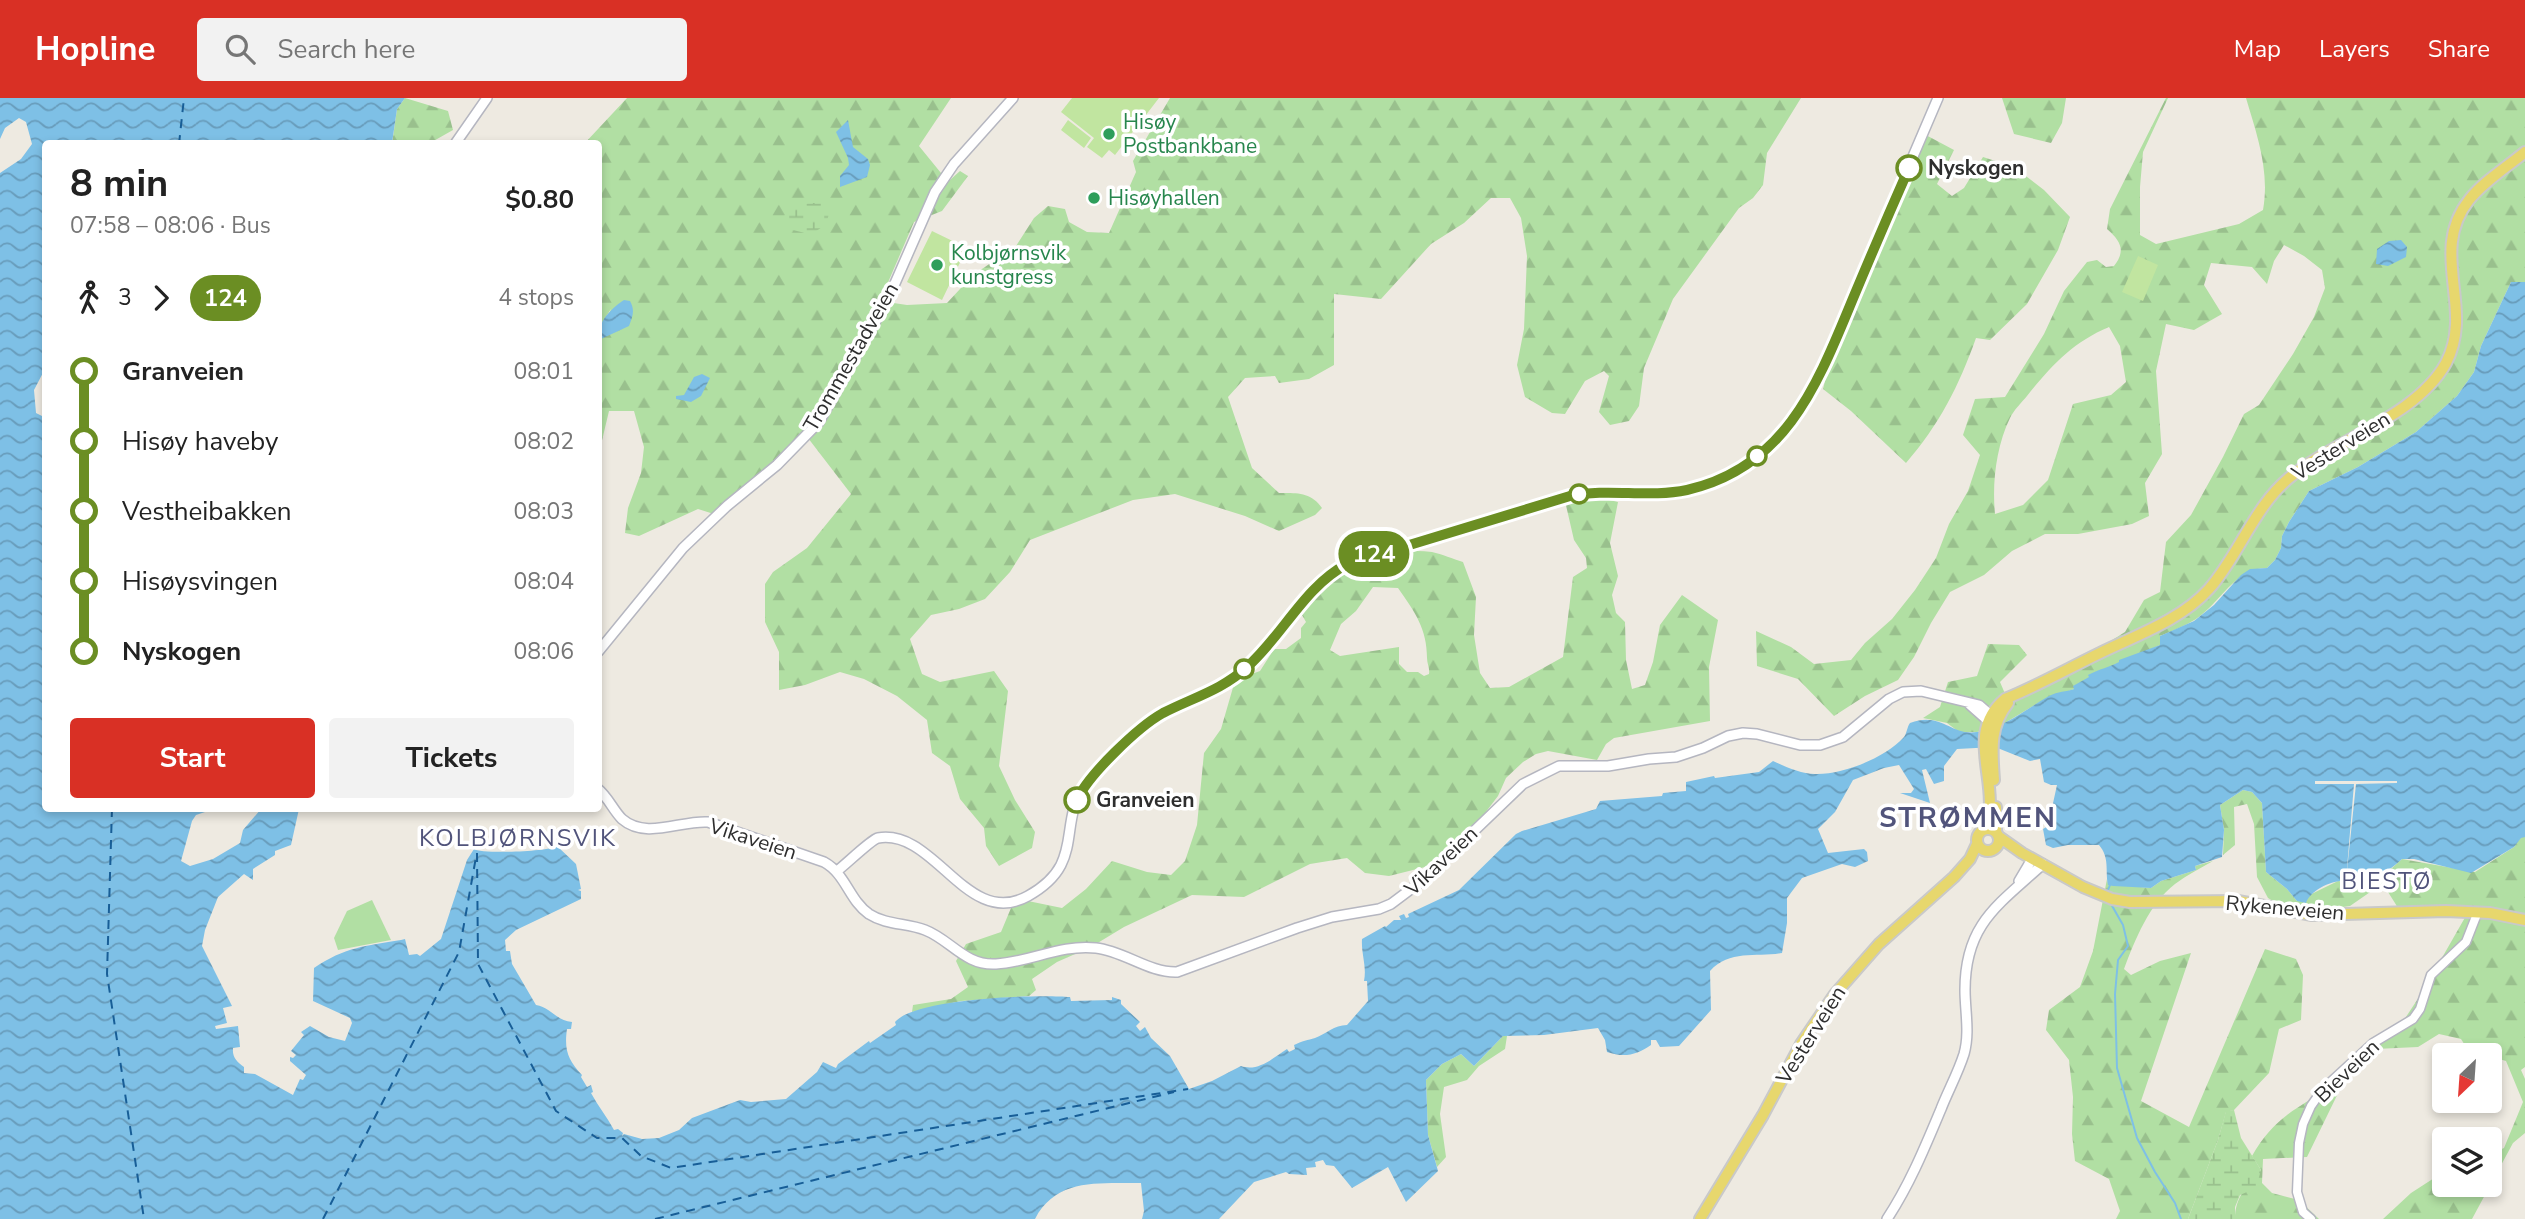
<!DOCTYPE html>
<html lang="en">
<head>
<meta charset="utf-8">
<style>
  :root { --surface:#fff; --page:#f2f2f2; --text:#222; --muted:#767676; --accent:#d93025 }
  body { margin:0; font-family:"Nunito Sans",sans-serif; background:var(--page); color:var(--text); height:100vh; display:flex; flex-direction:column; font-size:26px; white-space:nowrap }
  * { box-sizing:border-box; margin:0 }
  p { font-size:23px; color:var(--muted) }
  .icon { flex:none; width:38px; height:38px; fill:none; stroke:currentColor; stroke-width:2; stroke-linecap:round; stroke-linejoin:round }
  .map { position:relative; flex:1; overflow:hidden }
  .side { position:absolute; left:42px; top:42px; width:560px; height:672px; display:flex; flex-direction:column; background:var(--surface); border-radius:7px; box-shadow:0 4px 10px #0003 }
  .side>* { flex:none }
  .badge { padding:0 14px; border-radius:23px; font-size:24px; line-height:46px }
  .needle { width:46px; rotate:205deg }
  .tools { position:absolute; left:2432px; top:945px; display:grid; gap:14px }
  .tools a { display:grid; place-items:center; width:70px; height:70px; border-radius:7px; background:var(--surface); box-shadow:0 4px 10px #0003; font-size:35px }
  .map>.badge { position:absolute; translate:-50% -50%; box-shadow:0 0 0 4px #fff }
  .legs { display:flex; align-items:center; gap:10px; height:77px; padding:0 28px; font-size:23px }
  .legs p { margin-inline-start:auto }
  .head { display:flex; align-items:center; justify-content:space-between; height:119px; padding:0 28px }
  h1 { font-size:38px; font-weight:700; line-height:52px }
  .button { display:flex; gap:14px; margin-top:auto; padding:14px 28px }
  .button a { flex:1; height:80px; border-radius:7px; background:var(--accent); color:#fff; font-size:28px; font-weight:700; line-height:80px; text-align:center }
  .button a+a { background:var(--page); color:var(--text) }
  ul { padding:0 28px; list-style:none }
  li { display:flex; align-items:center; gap:24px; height:70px; font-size:26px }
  li i { display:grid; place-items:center; width:10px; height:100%; margin:0 9px; background:currentColor }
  li i::after { content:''; width:18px; height:18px; margin:-9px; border:5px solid; border-radius:50%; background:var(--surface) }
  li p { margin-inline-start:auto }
  li:first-child i { background:linear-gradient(#0000 50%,currentColor 0) }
  li:last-child i { background:linear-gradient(currentColor 50%,#0000 0) }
  header { display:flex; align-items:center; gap:42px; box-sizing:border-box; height:98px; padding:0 35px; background:var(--accent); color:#fff }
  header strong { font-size:33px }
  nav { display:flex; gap:38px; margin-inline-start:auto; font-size:24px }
  .search { width:490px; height:63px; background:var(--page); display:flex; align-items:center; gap:18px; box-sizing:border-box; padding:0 24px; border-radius:7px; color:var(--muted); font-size:26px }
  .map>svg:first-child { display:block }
  .forest { fill:url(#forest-firs); fill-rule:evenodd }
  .wetland { fill:url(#wetland-marsh) }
  .park { fill:#b1dfa3 }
  .pitch { fill:#c1e5a0 }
  .water { fill:url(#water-waves) }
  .pier { fill:#eeeae1 }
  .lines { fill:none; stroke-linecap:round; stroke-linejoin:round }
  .stream { stroke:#7ec0e6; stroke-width:2 }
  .ferry { stroke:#185e97; stroke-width:2; stroke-dasharray:9 7; stroke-linecap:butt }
  .tertiary-casing { stroke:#b5b6c0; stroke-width:11 }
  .secondary-casing { stroke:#b5b6c0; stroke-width:12 }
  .primary-casing { stroke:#c9c9c9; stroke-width:14 }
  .tertiary { stroke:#fff; stroke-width:8 }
  .secondary { stroke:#fff; stroke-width:9 }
  .primary { stroke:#e7d76d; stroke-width:10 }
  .line-1-casing { stroke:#fff; stroke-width:16 }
  .line-1 { stroke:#6b8e23; stroke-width:10 }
  .leisure-dot { fill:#2e9e5b; stroke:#fff; stroke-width:2.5 }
  .stop-1-dot { fill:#fff; stroke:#6b8e23; stroke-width:3.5 }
  .labels { text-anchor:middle; stroke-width:7; stroke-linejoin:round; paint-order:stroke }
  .leisure-label { font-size:21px; fill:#27864d; stroke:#fff; text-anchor:start }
  .stop-label { font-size:21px; font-weight:bold; fill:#2e2e2e; stroke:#fff; text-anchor:start }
  .street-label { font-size:21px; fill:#2e2e2e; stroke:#fff }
  .neighbourhood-label { font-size:23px; letter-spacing:2px; fill:#51547b; stroke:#fff }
  .quarter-label { font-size:24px; letter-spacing:2px; fill:#51547b; stroke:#fff }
  .district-label { font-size:28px; font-weight:bold; letter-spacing:2px; fill:#51547b; stroke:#fff }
</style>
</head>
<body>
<header>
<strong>Hopline</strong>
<div class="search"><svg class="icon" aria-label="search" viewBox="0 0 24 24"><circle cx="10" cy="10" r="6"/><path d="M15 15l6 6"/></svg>Search here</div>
<nav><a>Map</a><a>Layers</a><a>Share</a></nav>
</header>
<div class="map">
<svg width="2525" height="1121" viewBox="0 0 2525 1121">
  <defs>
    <pattern id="forest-firs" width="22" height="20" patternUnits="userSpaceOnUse" patternTransform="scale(1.75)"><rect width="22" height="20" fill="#b1dfa3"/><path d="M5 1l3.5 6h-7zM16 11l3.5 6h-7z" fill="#99c08d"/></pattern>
    <pattern id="wetland-marsh" width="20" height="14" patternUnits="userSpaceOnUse" patternTransform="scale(1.75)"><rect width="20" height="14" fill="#b1dfa3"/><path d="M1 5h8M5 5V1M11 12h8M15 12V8" fill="none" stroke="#99c08d"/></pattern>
    <pattern id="water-waves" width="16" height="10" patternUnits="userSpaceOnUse" patternTransform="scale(1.75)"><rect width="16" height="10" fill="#7ec0e6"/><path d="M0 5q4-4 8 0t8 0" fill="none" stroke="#689cbb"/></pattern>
  </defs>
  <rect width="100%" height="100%" fill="#eeeae1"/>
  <path class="forest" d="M405,0L448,13L453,32L430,45L392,46L397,11Z
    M627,0H951L919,48L941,75L950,82L960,73L968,78L942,113L914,124L880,203L907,207L947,205L973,177L1016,148L1034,120L1048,108L1065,111L1069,124L1087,134L1109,135L1136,74L1133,63L1170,0H1801L1767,55L1763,87L1753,100L1739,110L1673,201L1644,270L1639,308L1629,323L1610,327L1599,314L1609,278L1604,273L1585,283L1565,316L1552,315L1525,299L1517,267L1524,231L1527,158L1521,120L1510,100H1491L1464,125L1431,146L1381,201L1334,196V267L1309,281L1279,285L1275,278L1245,280L1228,299L1252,370L1279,395C1297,395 1311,394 1322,410L1315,417L1279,433L1245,418L1175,396L1133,402L1030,442L1010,474L985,501L959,511L931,517L910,541L922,576L940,584L994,573L1008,593L999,668L1015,702L1035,734L1032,750L999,768L986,748L984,730L960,701L950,668L932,655L927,622L897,598L864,581L840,574L805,587L779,592V554L765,524V486L773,474L807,450L851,396L808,340L717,417L698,411L639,438L625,435L628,410L641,375L644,349L634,313H609L599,355L598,237L600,240L611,211L600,228L599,236L598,46H584Z
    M2002,0H2066L2062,25L2051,45L2014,36Z
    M2166,0H2168L2143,54L2140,89V137L2156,146L2239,126L2263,112C2270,73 2257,37 2246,0H2525V184H2511L2481,248L2474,274L2457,298L2416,334L2358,369L2309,393L2289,424L2282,438L2281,450L2275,462L2267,470C2236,469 2220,505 2196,521C2185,528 2172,533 2160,538V547L2074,588V591L2038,605L2003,626L1977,634H1959L1947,625L1923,620L1940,609L1948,584L1977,578L1988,546L2019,547L2027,557L2000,584L2006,598L2093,554L2125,534L2144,502L2160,494L2166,444L2191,417L2223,359L2244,316L2259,307L2293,256L2314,219L2325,190L2322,172L2304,158L2284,147L2274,163L2267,186L2252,169L2211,165L2204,187L2222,216L2194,232L2166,226L2156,273L2162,356L2145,385L2149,418L2132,426L2078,436H2045L2012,453L1984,477L1950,494L1931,525L1914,559L1898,582L1865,598L1834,618L1798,581L1757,568L1756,533L1791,549L1814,566L1851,562L1865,545L1892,521L1915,492L1936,460L1949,426L1968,393L1980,357L1963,337L1975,301L2005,299L2044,236L2064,193L2087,164L2097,162L2106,169L2114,168C2126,153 2121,143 2107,131L2110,111ZM2109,229L2120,248L2126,284L2111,297L2073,306L2048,382L2023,407L1995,416C1992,385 1996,349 2010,320C2014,312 2021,305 2027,298C2051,268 2073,244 2109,229Z
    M1924,36L1954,52L1937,86L1952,98L1964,90L1983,59L2014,69L2044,92L2070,119L2058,152L2027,206L1990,242L1976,240C1959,288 1939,327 1906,365L1851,313L1823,291L1832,255Z
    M1597,399L1618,404L1610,445L1618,478L1612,497L1616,515L1625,524L1626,562L1632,591L1645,587L1653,564L1660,527L1682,497L1718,522L1709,569L1710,623L1614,640L1606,646L1597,662L1548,653L1536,656L1523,664L1506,680L1498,698L1485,715L1433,767L1389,778L1365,775L1347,760L1310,766L1244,799L1192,797L1124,829L1091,849L1057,864L1032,881L1036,892L1029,898L961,903L912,914L913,907L951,901L968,889L956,863L966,846L1001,834L1011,810L1028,803L1062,810L1086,791L1112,763L1147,774L1171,777L1185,763L1197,727L1204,655L1221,631L1234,586L1246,578L1260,573L1274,551H1286L1301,540V530L1306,524L1302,517C1304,509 1308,505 1314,499C1342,468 1390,448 1432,454C1442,456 1453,461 1463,464L1476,499L1474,537L1480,575L1490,590L1509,589L1563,559L1573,479L1587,470L1586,460L1574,442L1565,403ZM1373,489L1398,490C1415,514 1427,531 1427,560C1427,566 1430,570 1429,576L1424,578L1418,574H1407L1399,566V549L1340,558L1330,552L1341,526L1356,513Z
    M2243,692L2252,694L2262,705L2266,774L2287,791L2297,803L2338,783L2360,785L2392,770L2402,761L2475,774L2514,749L2521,739H2525V969L2521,972L2525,981V1035L2513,1045L2472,1121H2383L2411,1095L2445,1073V1087H2490V1056L2504,1050L2523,1004L2506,963L2468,952L2461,941L2439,936L2418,949L2375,951L2402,925L2423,893L2467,816L2400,813L2388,794L2376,790L2350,808L2321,812L2284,810L2268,800L2257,779L2254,726L2247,706L2234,709L2235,747L2223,757L2224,732L2220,707Z
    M2213,763C2201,770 2187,777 2175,786C2149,806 2135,842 2124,871L2131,877L2160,863L2191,855L2141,1003L2189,1029L2265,851L2296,861L2303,877L2301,922L2279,931L2269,975L2234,1012L2226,1014L2218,1042L2188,1121H2116L2120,1113L2109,1081L2075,1063L2072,1036L2073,999L2069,962L2046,932L2049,912L2080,889L2093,853L2107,781L2108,786L2151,790L2161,783L2196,772L2195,768Z
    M1503,938H1507L1505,951L1479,968L1467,982L1444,989L1440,1016L1446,1059L1437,1069L1428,1037L1426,982L1442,966L1461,956L1474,968Z
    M2344,983L2307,1059L2263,1061L2262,1085L2272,1095L2299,1102L2319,1121H2235C2235,1099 2247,1088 2261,1072L2252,1058C2275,1017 2305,1005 2344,983Z"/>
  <path class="wetland" d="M808,105H827C832,122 825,130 809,136L789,131L782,123L786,115Z
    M2234,1012L2241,1040L2261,1072L2256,1090L2240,1097L2235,1109V1121H2188L2218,1042L2226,1013Z"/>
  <path class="park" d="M372,802L391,842L338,852L334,840L347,813Z"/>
  <path class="pitch" d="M1072,0H1159L1115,57L1109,52L1102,60L1087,49L1094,40L1061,14Z
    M1068,22L1091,40L1084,50L1061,32Z
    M932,133L967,150L942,202L907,184Z
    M2138,158L2158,167L2143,203L2122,194Z"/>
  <path class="water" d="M0,0H405L397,11L392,45L46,46L45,271L34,292L36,315L46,320V710L214,711L196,717L192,723L181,763L190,768L213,761L240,745L243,732L261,711H299L291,747L275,753V757L253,771V782L244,776L218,799L205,832L202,848L232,908L223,910L227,925L215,928L216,931L238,928L240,949L233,950C232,959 237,964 244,969V975L255,976L293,997L300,981L303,982L306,977L290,963V959L293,960L296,957L291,953L304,937L301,934L310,928L329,939L345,943L352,925L350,920L313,903L314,870C345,849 365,848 401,842L405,841L409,857L417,856L420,858L441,841L467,762L474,751C480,756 548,754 557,748L576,766L581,791L578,792L581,793V801L516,832L505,842L506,853H510L512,866L536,907C550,909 557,923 572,924L571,931H567C564,952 568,962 582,977L581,979L587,989L591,987L593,994L591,995C598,1008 607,1019 614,1032L618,1031L623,1035L622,1038L624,1036L642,1041L659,1040L679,1032L692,1020L740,1002L751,1004L786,1001L817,974L823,964L836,970L838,966L869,943L870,945L896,927L895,924C915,900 1038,896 1070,899L1071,903L1112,902V899L1121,902V906L1140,924L1136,928L1140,933L1145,929L1151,940L1170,958L1189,991L1212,983L1241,968C1258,974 1273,960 1287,951L1289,954L1295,951L1294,947C1302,943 1308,942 1315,940C1326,936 1334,927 1347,927L1368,903L1367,883H1364C1367,868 1361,856 1362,841L1385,828L1386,829L1394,822H1401L1399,818L1404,816L1406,820L1409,819L1408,816L1459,792L1516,736L1522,733L1596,711L1600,703L1662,698L1663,695L1686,693V684L1714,678L1715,680L1759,674L1773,663C1786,669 1801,676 1815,676C1842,677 1885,660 1904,639C1907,635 1907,629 1910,625C1942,613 1950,638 1977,634C2004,630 2026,611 2049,598C2058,593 2066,594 2074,591L2073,588L2089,579L2088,577C2099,571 2110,569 2119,564V562L2160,547V538L2194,523L2214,507L2241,477L2250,471L2267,470L2275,462L2281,450L2282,438L2289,424L2309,393L2358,369L2416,334L2457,298L2474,274L2481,248L2511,184H2525V739L2521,740L2514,749L2471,775L2414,761H2402C2391,771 2379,780 2364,784C2357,786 2350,783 2342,783C2330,783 2310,793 2306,805L2297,803L2287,791L2266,774L2262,705L2252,694L2243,692L2220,707L2224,732L2222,759L2195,768L2196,772L2161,783L2151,790L2113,788L2108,787C2105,772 2110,760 2099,747H2068L2053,750L2046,747L2043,731L2048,728L2057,687H2051L2044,684L2040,661L2030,663L1995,649L1957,651L1944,668V683L1934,686L1926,671L1922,672L1930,705L1900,695H1911L1914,691L1899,667L1884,670L1853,682L1835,714L1818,731L1828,755L1864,751L1867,754L1868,763L1855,769L1842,766L1802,780L1787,800V825L1782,855C1757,860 1730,851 1710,873L1711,912L1679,948L1660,949L1656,942H1651V947C1637,957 1624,960 1607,954L1605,942L1598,930L1544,937L1503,938L1474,968L1461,956L1442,966L1426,982L1428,1037L1438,1073L1406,1104L1388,1069L1352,1090L1334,1068L1326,1067L1323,1062L1315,1064L1316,1069L1306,1070L1307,1077L1289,1076L1286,1074L1254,1084L1219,1121H1142L1144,1113L1141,1085C1100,1086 1057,1079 1035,1121H0V75L21,61L32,46L26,24L19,20L5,30L0,41Z
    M848,22L853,49L868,61L870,67L867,79L840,89V78L849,67L848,60L836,34Z
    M2401,142L2407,149L2406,159L2388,168L2376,166L2377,151L2389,143Z
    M624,202L630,203C635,212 633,218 629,228L601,241C595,225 612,210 624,202Z
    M702,276L710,280L701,298L691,304L676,301V298L684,297L694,279Z"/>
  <path class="pier" d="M2315,683H2397V685L2356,686L2346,782L2354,686H2315Z"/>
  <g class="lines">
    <path class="stream" d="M2108,792L2110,787
      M2111,806L2123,827L2128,848L2118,862L2115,896L2117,970L2137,1040L2155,1074L2175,1105L2181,1121"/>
    <path class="ferry" d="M179,46L184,0
      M112,710L107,876L144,1121
      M477,755L478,866L556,1013L597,1040H622L641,1058L671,1070L1188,991
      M323,1121L459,854L476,759
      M655,1121L1174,994"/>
    <g class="tertiary-casing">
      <path id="tertiary" d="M2311,1121L2303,1114L2297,1094L2299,1045L2303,1026L2311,1008L2323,991L2373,945L2413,921L2420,911L2431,877L2466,844L2477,816"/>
    </g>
    <g class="secondary-casing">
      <path id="secondary" d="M455,46L487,0
        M598,554L683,450L727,408L777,367L819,324L889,199L935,94L954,66L1013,0
        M1970,607L1987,622L1996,623
        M598,691C608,699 613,712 622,721C646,742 681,722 708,724L824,764C846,776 849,802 869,816C886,827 907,825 925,832C951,842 965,868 996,866C1030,864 1061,846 1096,850C1124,853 1149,875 1177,874L1297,830L1332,819L1379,811L1391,806L1423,782L1523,686L1559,668H1608L1649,661L1676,659L1703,650L1728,638L1743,635L1757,636L1800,647H1820L1843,639L1889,601L1903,594L1921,593L1979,607L1995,621
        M837,773C845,767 872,741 878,740C935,730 967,832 1028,798C1087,765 1056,727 1086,685C1098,669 1143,627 1160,617C1190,600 1222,592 1248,568C1266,551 1281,531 1297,512C1307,500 1316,486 1329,476C1339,469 1350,465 1362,460L1570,398C1597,393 1624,397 1651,396C1727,392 1781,351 1816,285L1938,0
        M2019,783L2032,761
        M1887,1121C1910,1086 1925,1049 1941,1011C1948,993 1958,975 1964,956C1970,935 1965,913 1965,892C1965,826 1998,807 2043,766"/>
    </g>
    <g class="primary-casing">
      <path id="primary" d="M1994,682C1992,653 1989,629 2008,605
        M1977 742a11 11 0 1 1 22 0a11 11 0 1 1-22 0Z
        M1985,731C2003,687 1962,637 2005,601C2037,588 2069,570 2100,555C2137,537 2181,522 2209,491C2239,457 2254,409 2289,380C2335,342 2417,318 2446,265C2475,210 2428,154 2469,102C2484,83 2507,69 2525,54
        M1996,734V709
        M1998,738L2022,755L2083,789L2112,801L2130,804L2238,803L2312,817L2446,813L2490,815L2525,822
        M1700,1121L1763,1017L1801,946L1835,896L1879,846L1954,779L1970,761L1977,746"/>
    </g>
    <use href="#tertiary" class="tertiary"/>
    <use href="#secondary" class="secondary"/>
    <use href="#primary" class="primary"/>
  </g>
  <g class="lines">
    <g class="line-1-casing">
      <path id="line-1" d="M1077,702C1088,677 1138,629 1163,615C1192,600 1222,592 1247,569C1283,537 1304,489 1347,466L1570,398C1609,390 1648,400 1687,392C1788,369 1819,282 1854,198C1872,155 1890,113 1909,70"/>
    </g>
    <use href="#line-1" class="line-1"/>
  </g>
  <g class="leisure-dot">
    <circle cx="1109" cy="36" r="7"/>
    <circle cx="1094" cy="100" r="7"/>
    <circle cx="937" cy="167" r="7"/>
  </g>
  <g class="stop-1-dot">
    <circle cx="1909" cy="70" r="12"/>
    <circle cx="1757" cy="358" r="9"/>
    <circle cx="1579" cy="396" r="9"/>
    <circle cx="1244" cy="571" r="9"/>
    <circle cx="1077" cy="702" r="12"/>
  </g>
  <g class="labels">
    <g class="leisure-label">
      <text x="1123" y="31">Hisøy<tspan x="1123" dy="24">Postbankbane</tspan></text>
      <text x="1108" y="107">Hisøyhallen</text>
      <text x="951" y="162">Kolbjørnsvik<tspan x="951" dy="24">kunstgress</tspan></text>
    </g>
    <g class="stop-label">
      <text x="1928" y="77">Nyskogen</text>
      <text x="1096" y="709">Granveien</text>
    </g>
    <g class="street-label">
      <text transform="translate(851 259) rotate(-60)" y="7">Trommestadveien</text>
      <text transform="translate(2341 348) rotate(-32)" y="7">Vesterveien</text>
      <text transform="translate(753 741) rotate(18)" y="7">Vikaveien</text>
      <text transform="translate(1441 763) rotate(-43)" y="7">Vikaveien</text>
      <text transform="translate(2285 810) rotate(5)" y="7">Rykeneveien</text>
      <text transform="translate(1811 937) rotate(-58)" y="7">Vesterveien</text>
      <text transform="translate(2347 973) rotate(-44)" y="7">Bieveien</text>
    </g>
    <g class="neighbourhood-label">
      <text x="2387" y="791">BIESTØ</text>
    </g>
    <g class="quarter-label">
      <text x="518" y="748">KOLBJØRNSVIK</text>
    </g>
    <g class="district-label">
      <text x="1968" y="729">STRØMMEN</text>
    </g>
  </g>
</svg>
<div class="tools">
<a><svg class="needle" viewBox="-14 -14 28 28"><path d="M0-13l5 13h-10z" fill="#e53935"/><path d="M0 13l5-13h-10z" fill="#767676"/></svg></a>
<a><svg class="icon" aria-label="layers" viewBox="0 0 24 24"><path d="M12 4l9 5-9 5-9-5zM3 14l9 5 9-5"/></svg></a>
</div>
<b class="badge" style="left:1374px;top:456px;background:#6b8e23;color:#fff">124</b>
<section class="side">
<div class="head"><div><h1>8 min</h1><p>07:58 – 08:06 · Bus</p></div><b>$0.80</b></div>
<div class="legs"><svg class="icon" aria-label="walk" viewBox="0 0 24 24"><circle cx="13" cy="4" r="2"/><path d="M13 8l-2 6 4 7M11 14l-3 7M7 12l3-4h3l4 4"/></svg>3<svg class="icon" aria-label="forward" viewBox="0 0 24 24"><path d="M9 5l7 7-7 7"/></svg><b class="badge" style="background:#6b8e23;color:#fff">124</b><p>4 stops</p></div>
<ul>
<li><i style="color:#6b8e23"></i><b>Granveien</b><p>08:01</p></li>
<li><i style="color:#6b8e23"></i><span>Hisøy haveby</span><p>08:02</p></li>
<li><i style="color:#6b8e23"></i><span>Vestheibakken</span><p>08:03</p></li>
<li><i style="color:#6b8e23"></i><span>Hisøysvingen</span><p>08:04</p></li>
<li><i style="color:#6b8e23"></i><b>Nyskogen</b><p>08:06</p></li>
</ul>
<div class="button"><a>Start</a><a>Tickets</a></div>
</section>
</div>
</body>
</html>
